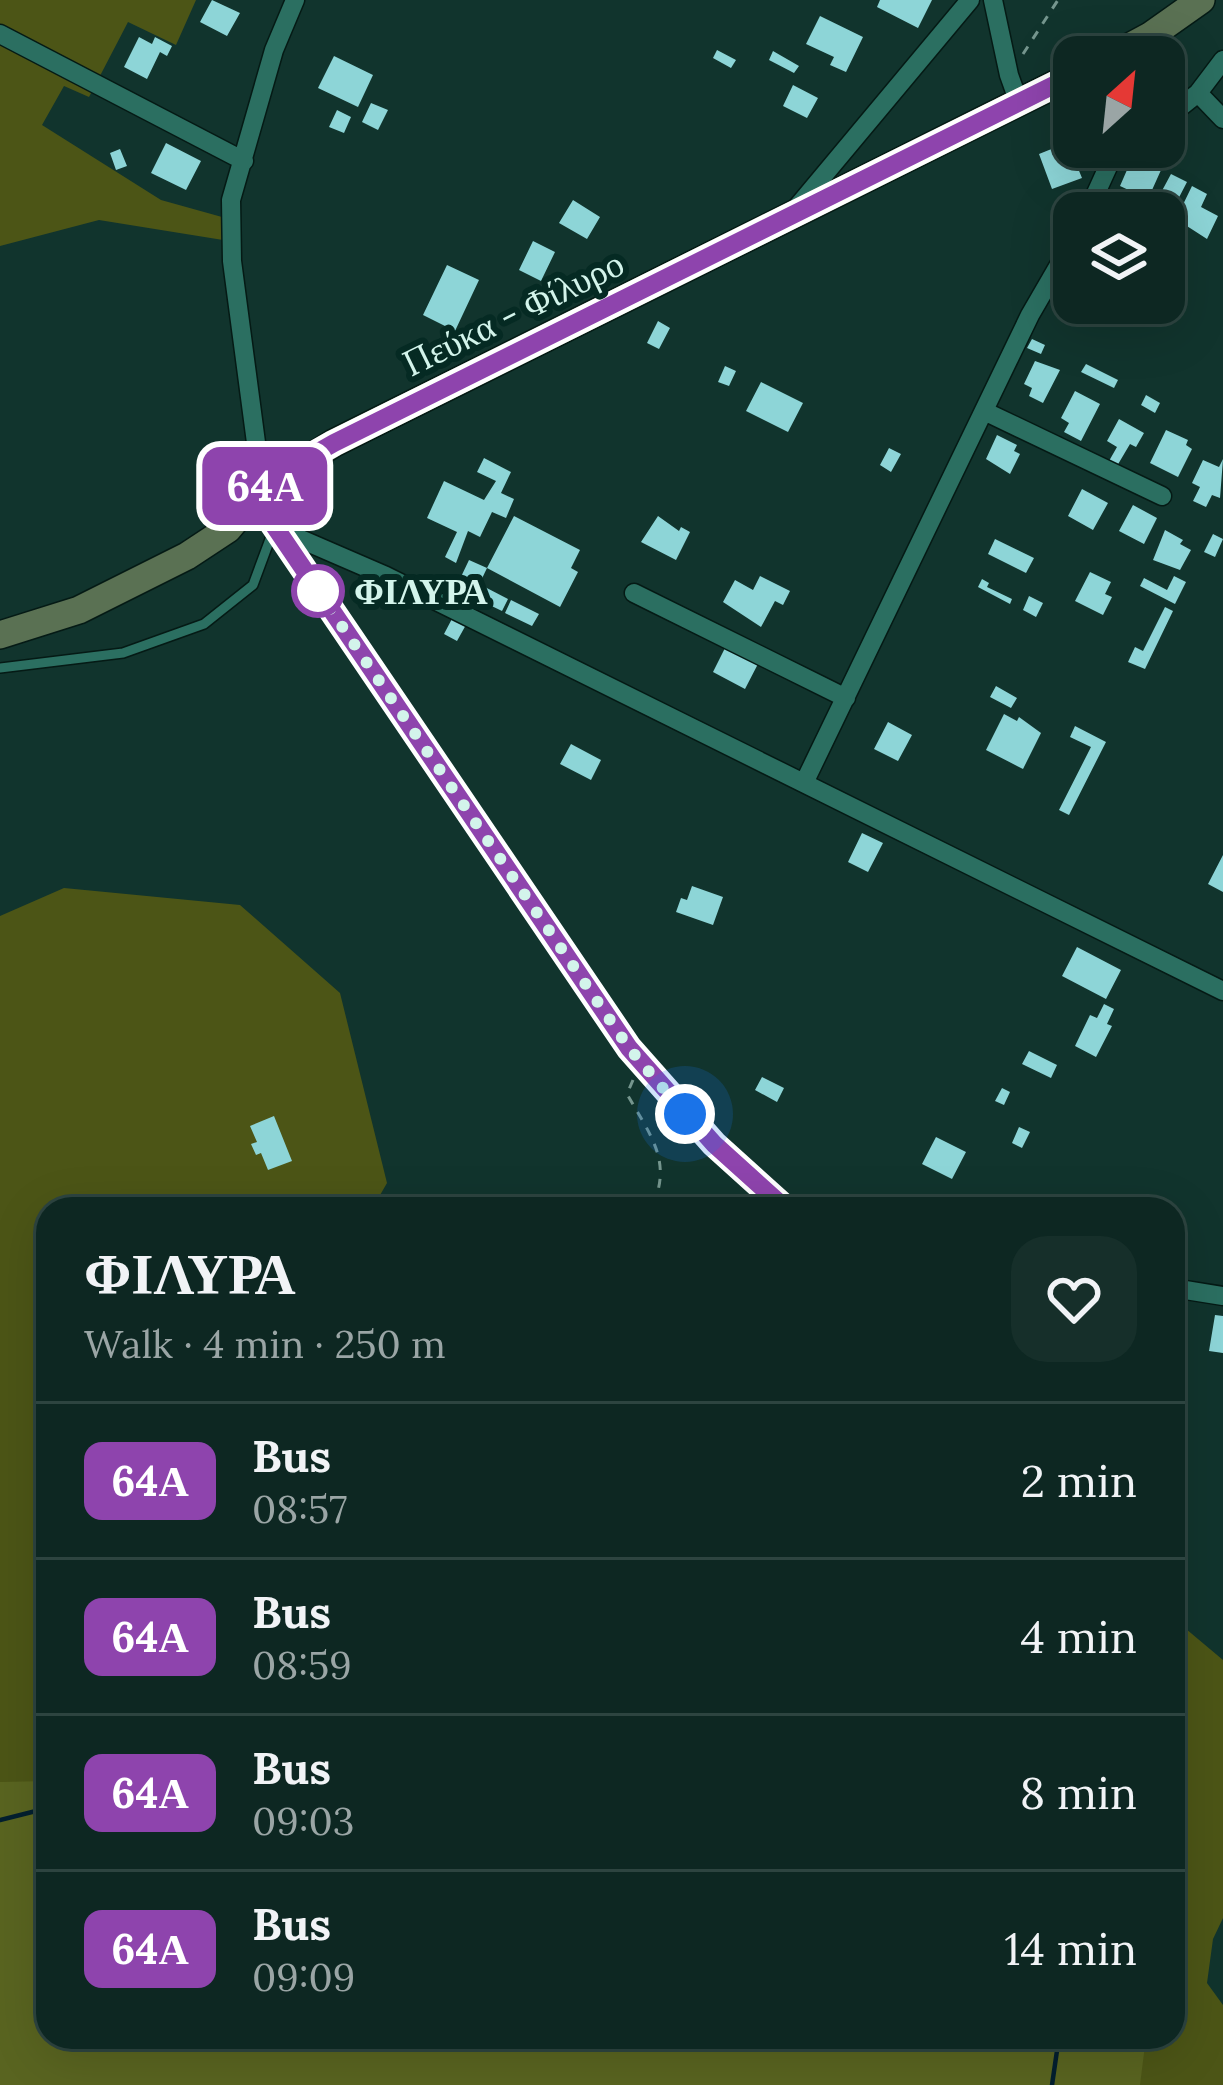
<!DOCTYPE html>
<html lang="en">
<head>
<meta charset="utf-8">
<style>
  :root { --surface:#0d2722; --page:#162f2a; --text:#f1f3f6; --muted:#9aa5a5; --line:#2d4440 }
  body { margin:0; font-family:Lora,serif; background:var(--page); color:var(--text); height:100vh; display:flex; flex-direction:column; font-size:45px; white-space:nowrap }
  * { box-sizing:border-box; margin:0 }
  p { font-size:39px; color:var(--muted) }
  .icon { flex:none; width:66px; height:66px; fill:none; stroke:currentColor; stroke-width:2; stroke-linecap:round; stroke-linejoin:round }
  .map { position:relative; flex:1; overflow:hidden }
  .sheet { position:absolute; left:36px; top:1197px; width:1149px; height:852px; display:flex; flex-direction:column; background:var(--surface); border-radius:36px; box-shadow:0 12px 48px #0002,0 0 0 3px var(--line) }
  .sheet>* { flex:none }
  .badge { padding:0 24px; border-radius:18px; font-size:42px; line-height:78px }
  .needle { width:78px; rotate:27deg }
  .buttons { position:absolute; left:1053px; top:36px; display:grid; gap:24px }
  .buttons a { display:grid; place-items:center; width:132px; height:132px; border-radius:24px; background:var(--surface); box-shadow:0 12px 48px #0002,0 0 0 3px var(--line); font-size:60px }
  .you { position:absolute; width:60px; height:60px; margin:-30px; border:9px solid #fff; border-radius:50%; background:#1a73e8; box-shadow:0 0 0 18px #1a73e833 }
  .map>.badge { position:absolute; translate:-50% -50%; box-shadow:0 0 0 6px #fff }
  .round { display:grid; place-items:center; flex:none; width:126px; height:126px; border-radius:36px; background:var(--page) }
  .summary { display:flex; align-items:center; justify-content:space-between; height:204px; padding:0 48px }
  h1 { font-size:57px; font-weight:800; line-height:90px }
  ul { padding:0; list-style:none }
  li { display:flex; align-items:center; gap:36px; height:156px; padding:0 48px; border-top:3px solid var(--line) }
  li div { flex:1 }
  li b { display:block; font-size:45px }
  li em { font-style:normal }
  li .badge { min-width:132px; font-weight:700; text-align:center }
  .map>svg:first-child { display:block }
  .green { fill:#4c5516 }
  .forest { fill:#596420 }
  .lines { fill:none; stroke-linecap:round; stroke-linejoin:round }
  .stream { stroke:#031f2f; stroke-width:4.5 }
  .building { fill:#8dd5d7 }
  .lane-casing { stroke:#051a15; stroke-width:12 }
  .street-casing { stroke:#051a15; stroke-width:21 }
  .secondary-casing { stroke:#051a15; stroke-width:30 }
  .path { stroke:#75968e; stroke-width:3; stroke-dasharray:9 9; stroke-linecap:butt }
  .lane { stroke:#2b6f61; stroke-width:9 }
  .street { stroke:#2b6f61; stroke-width:18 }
  .secondary { stroke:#5a7153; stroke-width:27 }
  .line-casing { stroke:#fff; stroke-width:27 }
  .line { stroke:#8e44ad; stroke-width:18 }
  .walk { stroke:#d3f4eb; stroke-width:12; stroke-dasharray:0 21.6 }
  .stop-dot { fill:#fff; stroke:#8e44ad; stroke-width:6 }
  .labels { text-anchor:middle; stroke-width:12; stroke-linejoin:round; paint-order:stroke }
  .street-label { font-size:36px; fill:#d3f4eb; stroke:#052a23 }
  .stop-label { font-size:36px; font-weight:bold; fill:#d3f4eb; stroke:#052a23; text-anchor:start }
</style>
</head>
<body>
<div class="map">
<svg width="1223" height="2085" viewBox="0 0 1223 2085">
  <rect width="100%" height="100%" fill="#11342d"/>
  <path class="green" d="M0,0H196L176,45L128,22L89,97L64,86L42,125L161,200L222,217L223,240L99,220L0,246Z
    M64,888L240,905L340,993L387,1183L372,1209H48V2037H1173V1618L1223,1660V1918L1213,1939L1207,1983L1223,2005V2085H0V916Z"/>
  <path class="forest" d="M48,1781V2037H1146L1140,2085H0V1782Z"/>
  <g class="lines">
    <path class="stream" d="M0,1820L36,1811L48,1813
      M1052,2085L1059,2037"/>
  </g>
  <path class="building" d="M212,0L240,13L227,36L200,22Z
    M880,0H932L918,28L877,7Z
    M820,16L863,37L846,72L830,65L834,57L806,44Z
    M139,37L152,44L155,37L172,46L167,56L160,52L147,79L124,67Z
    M717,50L736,60L731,68L713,58Z
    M773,51L799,66L794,73L769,60Z
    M334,56L373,75L358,107L318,88Z
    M793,85L818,98L807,118L783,106Z
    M371,103L388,110L378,130L362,122Z
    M337,110L351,117L344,133L329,127Z
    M1074,140V147H1080L1084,157L1075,161L1082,178L1052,189L1039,154Z
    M166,143L201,161L186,190L151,173Z
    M1137,147L1170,150L1148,199L1120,186Z
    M120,149L127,166L116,170L110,153Z
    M1171,174L1187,182L1173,209L1157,200Z
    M1192,186L1207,194L1201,207L1218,216L1207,239L1176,219Z
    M573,200L600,217L587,239L559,223Z
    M533,241L555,252L541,281L519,270Z
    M447,265L479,280L455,331L423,315Z
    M658,321L670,328L659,349L647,343Z
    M1032,339L1045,345L1041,354L1027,348Z
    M1035,361L1060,370L1043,403L1029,396L1032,388L1024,384Z
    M1086,364L1118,380L1114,388L1081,372Z
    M725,366L736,371L729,386L718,382Z
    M761,382L803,403L788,432L746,411Z
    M1075,391L1100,404L1081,441L1064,432L1069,423L1061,418Z
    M1146,395L1160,403L1155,413L1141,405Z
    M1119,419L1144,433L1136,447L1130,444L1117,466L1109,461L1117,447L1107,441Z
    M1166,430L1188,440L1186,445L1192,449L1178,477L1150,463Z
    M997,435L1017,445L1014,451L1020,454L1010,474L986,459Z
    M889,448L901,454L891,472L880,465Z
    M484,458L511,472L501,493L514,499L506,518L492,512L480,537L468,531L456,563L445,557L457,532L427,518L444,481L484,500L496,481L477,472Z
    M1223,459L1220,498L1212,495L1206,507L1193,501L1200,487L1192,483L1203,460L1219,467Z
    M1082,489L1108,503L1093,530L1068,516Z
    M1133,505L1157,518L1144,544L1119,531Z
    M514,516L580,550L571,568L578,572L560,607L487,568Z
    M658,516L679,531L681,527L690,532L676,560L641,542Z
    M1165,530L1183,540L1180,544L1191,550L1180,570L1153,560Z
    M1213,534L1223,539L1215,557L1204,552Z
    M995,539L1034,558L1026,573L988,554Z
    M469,560L487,568L477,589L459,581Z
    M1090,572L1111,582L1105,594L1112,597L1103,615L1075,601Z
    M760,576L790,591L783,605L775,601L761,627L723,602L735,580L753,590Z
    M1174,576L1186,582L1175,604L1140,586L1144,578L1167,590Z
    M982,579L989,583L987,587L1012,599L1010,604L978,587Z
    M481,585L508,599L502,611L475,598Z
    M1029,596L1043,603L1036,617L1023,610Z
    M511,600L539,614L532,626L505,613Z
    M1165,607L1173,611L1145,669L1128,662L1135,647L1143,651Z
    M454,615L467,623L457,641L444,634Z
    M727,644L760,660L745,689L713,672Z
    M996,686L1017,698L1011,708L990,697Z
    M1004,714L1017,721L1019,717L1041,733L1023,769L986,750Z
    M888,722L912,735L898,761L874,749Z
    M1075,726L1106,742L1069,815L1059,810L1091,747L1070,737Z
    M571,744L601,760L591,780L560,764Z
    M862,833L883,843L868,872L848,862Z
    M1223,855V892L1208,884Z
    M692,886L723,897L713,925L676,912L681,898L687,900Z
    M1077,947L1121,970L1106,999L1062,976Z
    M1104,1004L1114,1009L1107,1024L1112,1026L1096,1057L1075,1046L1090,1015L1097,1018Z
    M1029,1051L1057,1065L1051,1078L1022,1064Z
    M762,1077L784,1088L777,1102L755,1090Z
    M1002,1088L1010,1092L1004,1105L995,1101Z
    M274,1116L292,1161L268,1170L261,1153L256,1155L251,1144L257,1142L250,1126Z
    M1019,1127L1030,1132L1022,1148L1012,1143Z
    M936,1137L966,1152L952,1179L922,1164Z
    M1215,1315L1223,1316V1353L1209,1351Z"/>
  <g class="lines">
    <g class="lane-casing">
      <path id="lane" d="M0,668L123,653L204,624L253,585L273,531"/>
    </g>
    <g class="street-casing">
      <path id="street" d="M993,0L1009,75L1019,103
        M0,34L244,161
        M1198,93L1223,119
        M1164,120L1198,93L1223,60
        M798,206L970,0
        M1087,213L1117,147
        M986,412L1162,496
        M262,488L232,261L231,200L274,50L295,0
        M254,497L629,1048L714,1144L786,1209
        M275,528L386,576L1223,991
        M634,593L846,698
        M805,781L1030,315L1074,239
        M1173,1288L1223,1296"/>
    </g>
    <g class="secondary-casing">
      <path id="secondary" d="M1111,57L1150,36L1201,0
        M0,635L79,610L187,556L228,529L262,488L334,443L1074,75"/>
    </g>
    <path class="path" d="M1023,54L1058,0
      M633,1080L627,1094C650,1135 674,1162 651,1209"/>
    <use href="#lane" class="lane"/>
    <use href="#street" class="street"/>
    <use href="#secondary" class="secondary"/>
  </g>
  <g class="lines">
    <g class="line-casing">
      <path id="line" d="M786,1209L714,1144L629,1048L254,496L297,464L334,443L1074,75"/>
    </g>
    <use href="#line" class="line"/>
    <path class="walk" d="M318,591L629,1048L685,1114"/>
  </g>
  <circle class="stop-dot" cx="318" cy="591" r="24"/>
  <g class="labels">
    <g class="street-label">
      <text transform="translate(513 313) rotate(-26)" y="13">Πεύκα - Φίλυρο</text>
    </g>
    <g class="stop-label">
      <text x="354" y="604">ΦΙΛΥΡΑ</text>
    </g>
  </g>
</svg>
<div class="buttons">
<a><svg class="needle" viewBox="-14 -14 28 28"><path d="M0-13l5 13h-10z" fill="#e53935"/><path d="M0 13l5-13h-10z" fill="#9aa5a5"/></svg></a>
<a><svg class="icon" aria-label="layers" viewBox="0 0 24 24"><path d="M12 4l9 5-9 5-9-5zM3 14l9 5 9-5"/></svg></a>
</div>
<div class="you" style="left:685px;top:1114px"></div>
<b class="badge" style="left:265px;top:486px;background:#8e44ad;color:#fff">64Α</b>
<section class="sheet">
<div class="summary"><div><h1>ΦΙΛΥΡΑ</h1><p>Walk · 4 min · 250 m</p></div><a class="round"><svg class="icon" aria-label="heart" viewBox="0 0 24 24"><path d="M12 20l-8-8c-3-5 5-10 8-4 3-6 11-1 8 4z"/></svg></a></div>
<ul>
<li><span class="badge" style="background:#8e44ad;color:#fff">64Α</span><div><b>Bus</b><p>08:57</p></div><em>2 min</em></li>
<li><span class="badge" style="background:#8e44ad;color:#fff">64Α</span><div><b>Bus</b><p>08:59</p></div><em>4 min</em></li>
<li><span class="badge" style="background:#8e44ad;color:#fff">64Α</span><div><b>Bus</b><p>09:03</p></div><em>8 min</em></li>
<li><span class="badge" style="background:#8e44ad;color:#fff">64Α</span><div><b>Bus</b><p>09:09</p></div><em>14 min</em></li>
</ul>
</section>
</div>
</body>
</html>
